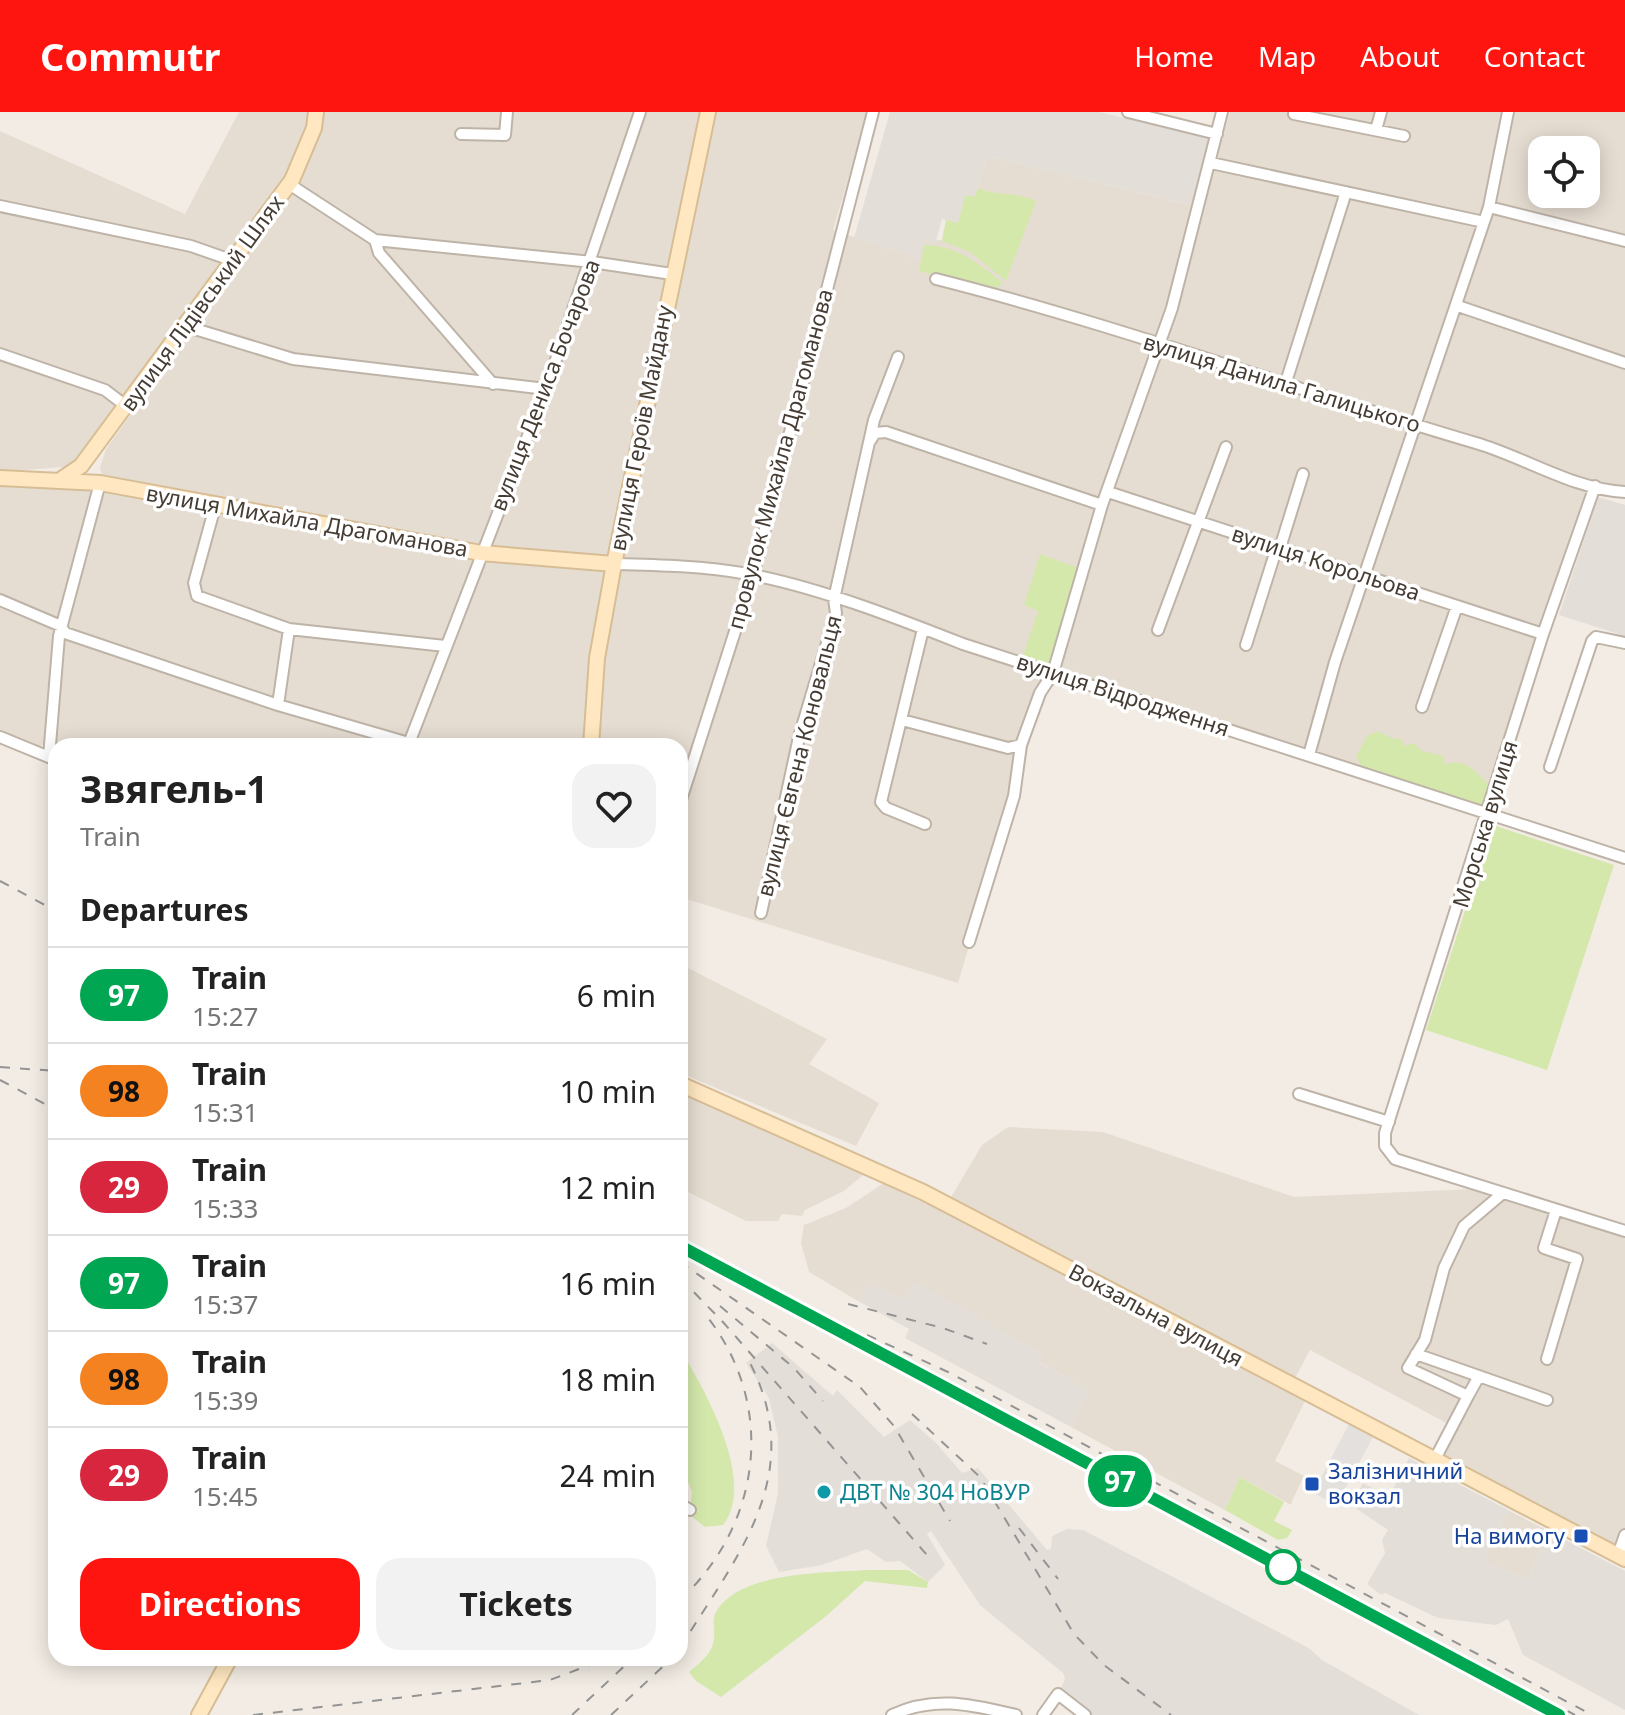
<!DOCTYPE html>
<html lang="en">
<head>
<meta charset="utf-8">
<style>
  :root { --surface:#fff; --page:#f2f2f2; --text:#222; --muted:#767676; --line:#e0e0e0; --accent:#fe1510 }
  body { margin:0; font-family:"Noto Sans",sans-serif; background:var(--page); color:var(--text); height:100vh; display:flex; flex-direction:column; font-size:30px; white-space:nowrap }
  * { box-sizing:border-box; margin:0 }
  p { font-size:26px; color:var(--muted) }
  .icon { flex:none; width:44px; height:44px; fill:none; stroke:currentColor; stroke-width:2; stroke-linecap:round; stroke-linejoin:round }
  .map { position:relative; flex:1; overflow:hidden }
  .panel { position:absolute; left:48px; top:626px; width:640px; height:928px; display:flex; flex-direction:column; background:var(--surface); border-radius:24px; box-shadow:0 4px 20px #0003 }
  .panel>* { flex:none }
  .badge { padding:0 16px; border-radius:26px; font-size:28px; line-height:52px }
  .tools { position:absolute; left:1528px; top:24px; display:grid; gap:16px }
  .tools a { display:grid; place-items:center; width:72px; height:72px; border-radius:16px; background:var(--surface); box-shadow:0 4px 20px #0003; font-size:40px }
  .map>.badge { position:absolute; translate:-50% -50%; box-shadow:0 0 0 4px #fff }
  h2 { padding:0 32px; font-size:30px; line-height:72px }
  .round { display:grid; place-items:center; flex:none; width:84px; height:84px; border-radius:24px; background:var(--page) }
  .summary { display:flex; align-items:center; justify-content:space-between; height:136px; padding:0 32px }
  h1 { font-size:38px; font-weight:700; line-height:60px }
  .button { display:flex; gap:16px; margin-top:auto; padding:16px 32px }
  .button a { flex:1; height:92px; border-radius:24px; background:var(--accent); color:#fff; font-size:32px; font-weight:700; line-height:92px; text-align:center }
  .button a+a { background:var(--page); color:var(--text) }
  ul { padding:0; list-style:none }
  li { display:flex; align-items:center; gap:24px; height:96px; padding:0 32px; border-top:2px solid var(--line) }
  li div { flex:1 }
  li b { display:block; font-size:30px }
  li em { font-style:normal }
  li .badge { min-width:88px; font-weight:700; text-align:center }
  header { display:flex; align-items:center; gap:48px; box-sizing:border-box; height:112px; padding:0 40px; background:var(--accent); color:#fff }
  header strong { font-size:38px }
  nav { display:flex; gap:44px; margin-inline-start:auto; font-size:28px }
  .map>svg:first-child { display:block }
  .residential { fill:#e6ddd2; fill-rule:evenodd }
  .industrial { fill:#e4ded9 }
  .green { fill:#d4e8ac }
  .parking { fill:#e3e0dd }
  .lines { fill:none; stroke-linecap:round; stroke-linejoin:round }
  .street-casing { stroke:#beb3a7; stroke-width:14 }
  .secondary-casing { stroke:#d7bd95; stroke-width:18 }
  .street { stroke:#fff; stroke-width:10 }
  .secondary { stroke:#ffe8c1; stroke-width:14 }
  .rail { stroke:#949494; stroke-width:2; stroke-dasharray:10 10; stroke-linecap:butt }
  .line-casing { stroke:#fff; stroke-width:18 }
  .line { stroke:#00a651; stroke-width:12 }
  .transit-dot { fill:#1a4fb4; stroke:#fff; stroke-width:3 }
  .culture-dot { fill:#0f9aa8; stroke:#fff; stroke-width:3 }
  .stop-dot { fill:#fff; stroke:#00a651; stroke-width:4 }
  .labels { text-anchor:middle; stroke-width:7; stroke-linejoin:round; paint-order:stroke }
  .street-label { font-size:22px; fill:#453c34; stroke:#fff }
  .transit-label { font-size:22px; fill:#164399; stroke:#fff; text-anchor:start }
  .culture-label { font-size:22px; fill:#0d838f; stroke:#fff; text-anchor:start }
</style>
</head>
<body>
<header>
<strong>Commutr</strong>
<nav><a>Home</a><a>Map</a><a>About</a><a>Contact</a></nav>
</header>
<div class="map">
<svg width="1625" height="1603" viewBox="0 0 1625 1603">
  <rect width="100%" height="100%" fill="#f2ece4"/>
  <path class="residential" d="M239,0H312L310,12L287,65L76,354L0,360V19L185,102Z
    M325,0H868L833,118L919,147L924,129L942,128L946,108L958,111L965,84H975L988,44L1197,95L1049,565L958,871L680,785V634H57V630L48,628L39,635L0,619V373L68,374L107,379L100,356L106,337L288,82L319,27Z
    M1230,0H1625V372L1623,377L1591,368L1487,696L1059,559L1114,373L1168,221ZM1542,38H1586V82H1542Z
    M680,852L827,927L809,952L879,991L856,1034L680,961Z
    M680,976L869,1058L844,1079L805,1098L802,1104L782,1102L778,1109H746L680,1076Z
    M1008,1015L1103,1020L1294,1085L1472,1077L1625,1124V1438L1439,1340L1452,1314L1310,1238L1288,1279L1305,1289L1275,1349L1304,1364L1292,1389L1291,1393L1240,1365L1225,1398L1071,1315L1088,1278L1038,1249L1043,1242L916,1171L902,1188L872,1172L858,1189L809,1160L801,1131L804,1113L846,1096L884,1071L898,1068L947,1092L982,1033Z
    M1508,1398L1548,1419L1528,1468L1483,1449Z"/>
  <path class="industrial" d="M890,0H1099L1212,27L1197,95L988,44L975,84H965L958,111L942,107L936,129H924L920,147L854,126Z
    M1598,385L1625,393V524L1559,503Z
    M915,1170L1043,1241L1039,1250L1089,1278L1071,1315L905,1226L909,1217L858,1189L872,1171L902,1188Z
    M772,1231L833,1284L837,1278L884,1325L910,1308L936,1331L962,1361L978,1356L1047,1438L1051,1437L1052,1424L1067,1417L1083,1418L1309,1536L1322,1548L1419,1603H1085L1058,1582L1065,1567L1063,1561L980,1493L931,1419L927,1422L945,1453L928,1470L900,1449L886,1450L867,1437L822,1453L779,1460L766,1434L778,1381V1325L769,1286L746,1251Z
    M1409,1346L1508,1398L1483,1449L1528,1468L1548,1419L1625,1459V1598L1523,1543L1508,1507L1496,1513L1438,1506L1385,1481L1381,1483L1367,1472L1385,1441L1382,1428L1388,1418L1351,1393L1363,1371L1389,1385Z"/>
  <path class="green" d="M978,76C999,85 1013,79 1036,89L1006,169L970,140L942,129L946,108L958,111L965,84H975Z
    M924,133C958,134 978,151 1003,171L993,178L919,159Z
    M1040,442L1078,456L1049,553L1023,544L1038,499L1024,493Z
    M1378,619L1393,627L1399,626L1405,634L1414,631L1422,639L1443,644L1444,652C1471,647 1472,659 1492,675L1484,692L1479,693L1361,654L1356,645L1367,624Z
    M1493,713L1614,753L1547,958L1426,918Z
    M680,1237C705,1278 757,1370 723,1413L705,1415L690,1403L692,1380L680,1350Z
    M1240,1365L1284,1390L1274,1409L1292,1418L1287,1426L1278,1428L1225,1398Z
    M868,1458H908L928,1470L927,1476L865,1469L825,1505L721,1585L696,1569L689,1560C700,1551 713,1541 714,1526C715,1518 712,1510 715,1502C737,1459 825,1461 868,1458Z"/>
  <path class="parking" d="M1349,1312L1373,1325L1336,1393L1313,1381Z"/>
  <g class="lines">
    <g class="street-casing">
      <path id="street" d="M1128,0L1217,22
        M1294,2L1404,24
        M1376,18L1381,0
        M461,22L505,23L507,0
        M1211,51L1484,110
        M289,72L375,128L379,141L493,272
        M0,94L191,134L231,148
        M1489,95L1625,129
        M375,128L592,150L672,162
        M936,167C1118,213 1295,278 1476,331C1524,345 1575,378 1625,380
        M1458,194L1625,251
        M185,214L293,247L546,277
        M0,242L105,278L126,294
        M1286,270L1346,80
        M870,329L875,321L886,320L1102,393
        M1595,374L1543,522L1385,1021V1034L1395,1047L1625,1119
        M1108,380L1543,522
        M216,391L194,471L197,484L289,517L445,534
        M1280,436L1303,362
        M614,452C659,453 704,454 748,462C818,475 897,506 963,532L1625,746
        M0,488L61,514L65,521L278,593L419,634
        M923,517L881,690L886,696L925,712
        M1158,518L1226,335
        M1246,533L1277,435
        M278,593L289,517
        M1422,595L1457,494
        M902,608L1008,636L1021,633
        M0,625L56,648
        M408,634L546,277L640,0
        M1309,643L1335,550L1489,95L1508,0
        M49,645L59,524L100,371
        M1550,655L1592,529L1596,525L1625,531
        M680,691L753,463L873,0
        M761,801L799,625L836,501L834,487L874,308L898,245
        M969,830L1014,684L1021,633L1040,581L1053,561L1102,393L1172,196L1222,0
        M1299,982L1389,1010
        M1416,1242L1547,1288
        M1547,1247L1577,1147L1544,1136L1556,1098
        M1468,1284L1479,1264
        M1435,1347L1468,1284L1408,1256L1425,1228L1444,1156L1464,1114L1503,1081
        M680,1392L690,1398
        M1618,1443L1625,1423
        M892,1603C935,1583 972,1593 1016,1603
        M1043,1603L1058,1582L1085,1603"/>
    </g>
    <g class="secondary-casing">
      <path id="secondary" d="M0,366L100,371L481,441L614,452
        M63,366L81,354L292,68L314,16L316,0
        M591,634L597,546L614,452L708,0
        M680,972L923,1080L1625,1447
        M199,1603L230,1546"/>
    </g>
    <use href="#street" class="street"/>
    <use href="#secondary" class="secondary"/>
    <path class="rail" d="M0,769L56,799
      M0,955L56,959
      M0,968L56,998
      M680,1134L1559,1603
      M680,1150L860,1275L894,1314L950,1409
      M680,1166L722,1209L927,1443
      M848,1192L943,1216L987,1232
      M720,1194L794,1256L823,1289
      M867,1223L948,1260L1592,1603
      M912,1302L980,1365L1074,1522L1104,1553L1171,1603
      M1019,1416L1058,1467
      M680,1488C760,1414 777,1297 709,1207
      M680,1536C738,1442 808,1362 749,1249
      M1550,1590L1575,1603
      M253,1603L550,1568L608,1546
      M572,1603L633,1546
      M611,1603L672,1546"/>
  </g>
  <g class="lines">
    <g class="line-casing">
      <path id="line" d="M680,1134L1559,1603"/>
    </g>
    <use href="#line" class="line"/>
  </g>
  <g class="transit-dot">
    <rect x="1304" y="1364" width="16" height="16" rx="4"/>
    <rect x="1573" y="1416" width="16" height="16" rx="4"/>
  </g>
  <circle class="culture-dot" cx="824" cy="1380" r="8"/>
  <circle class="stop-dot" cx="1283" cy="1455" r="16"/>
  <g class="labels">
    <g class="street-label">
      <text transform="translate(202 191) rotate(-54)" y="8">вулиця Лідівський Шлях</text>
      <text transform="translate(1282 271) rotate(17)" y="8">вулиця Данила Галицького</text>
      <text transform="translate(545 273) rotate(-69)" y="8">вулиця Дениса Бочарова</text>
      <text transform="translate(641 316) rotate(-79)" y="8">вулиця Героїв Майдану</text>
      <text transform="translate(780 347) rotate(-75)" y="8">провулок Михайла Драгоманова</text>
      <text transform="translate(307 409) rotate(10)" y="8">вулиця Михайла Драгоманова</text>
      <text transform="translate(1326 451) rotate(18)" y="8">вулиця Корольова</text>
      <text transform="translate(1123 583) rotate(18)" y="8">вулиця Відродження</text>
      <text transform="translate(799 644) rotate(-76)" y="8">вулиця Євгена Коновальця</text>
      <text transform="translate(1485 712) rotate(-73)" y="8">Морська вулиця</text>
      <text transform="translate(1156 1203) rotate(28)" y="8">Вокзальна вулиця</text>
    </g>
    <g class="transit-label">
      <text x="1328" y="1367">Залізничний<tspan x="1328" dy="25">вокзал</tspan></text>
      <text x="1565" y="1432" text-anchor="end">На вимогу</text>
    </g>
    <g class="culture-label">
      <text x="840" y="1388">ДВТ № 304 НоВУР</text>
    </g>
  </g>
</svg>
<div class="tools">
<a><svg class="icon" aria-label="locate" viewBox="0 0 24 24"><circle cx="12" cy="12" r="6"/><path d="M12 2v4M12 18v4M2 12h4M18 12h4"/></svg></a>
</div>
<b class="badge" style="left:1120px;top:1369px;background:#00a651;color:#fff">97</b>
<section class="panel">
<div class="summary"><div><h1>Звягель-1</h1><p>Train</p></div><a class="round"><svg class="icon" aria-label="heart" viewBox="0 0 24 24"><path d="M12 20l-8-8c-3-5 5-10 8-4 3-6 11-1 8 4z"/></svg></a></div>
<h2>Departures</h2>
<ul>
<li><span class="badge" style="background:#00a651;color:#fff">97</span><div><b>Train</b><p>15:27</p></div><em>6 min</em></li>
<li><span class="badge" style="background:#f58220;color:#111">98</span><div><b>Train</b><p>15:31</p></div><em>10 min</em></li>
<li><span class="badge" style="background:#d7263d;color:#fff">29</span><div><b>Train</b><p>15:33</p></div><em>12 min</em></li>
<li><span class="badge" style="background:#00a651;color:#fff">97</span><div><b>Train</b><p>15:37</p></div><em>16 min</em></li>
<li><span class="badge" style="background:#f58220;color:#111">98</span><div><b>Train</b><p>15:39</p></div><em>18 min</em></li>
<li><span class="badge" style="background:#d7263d;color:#fff">29</span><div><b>Train</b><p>15:45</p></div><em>24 min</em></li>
</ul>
<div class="button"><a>Directions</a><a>Tickets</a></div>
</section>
</div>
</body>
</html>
